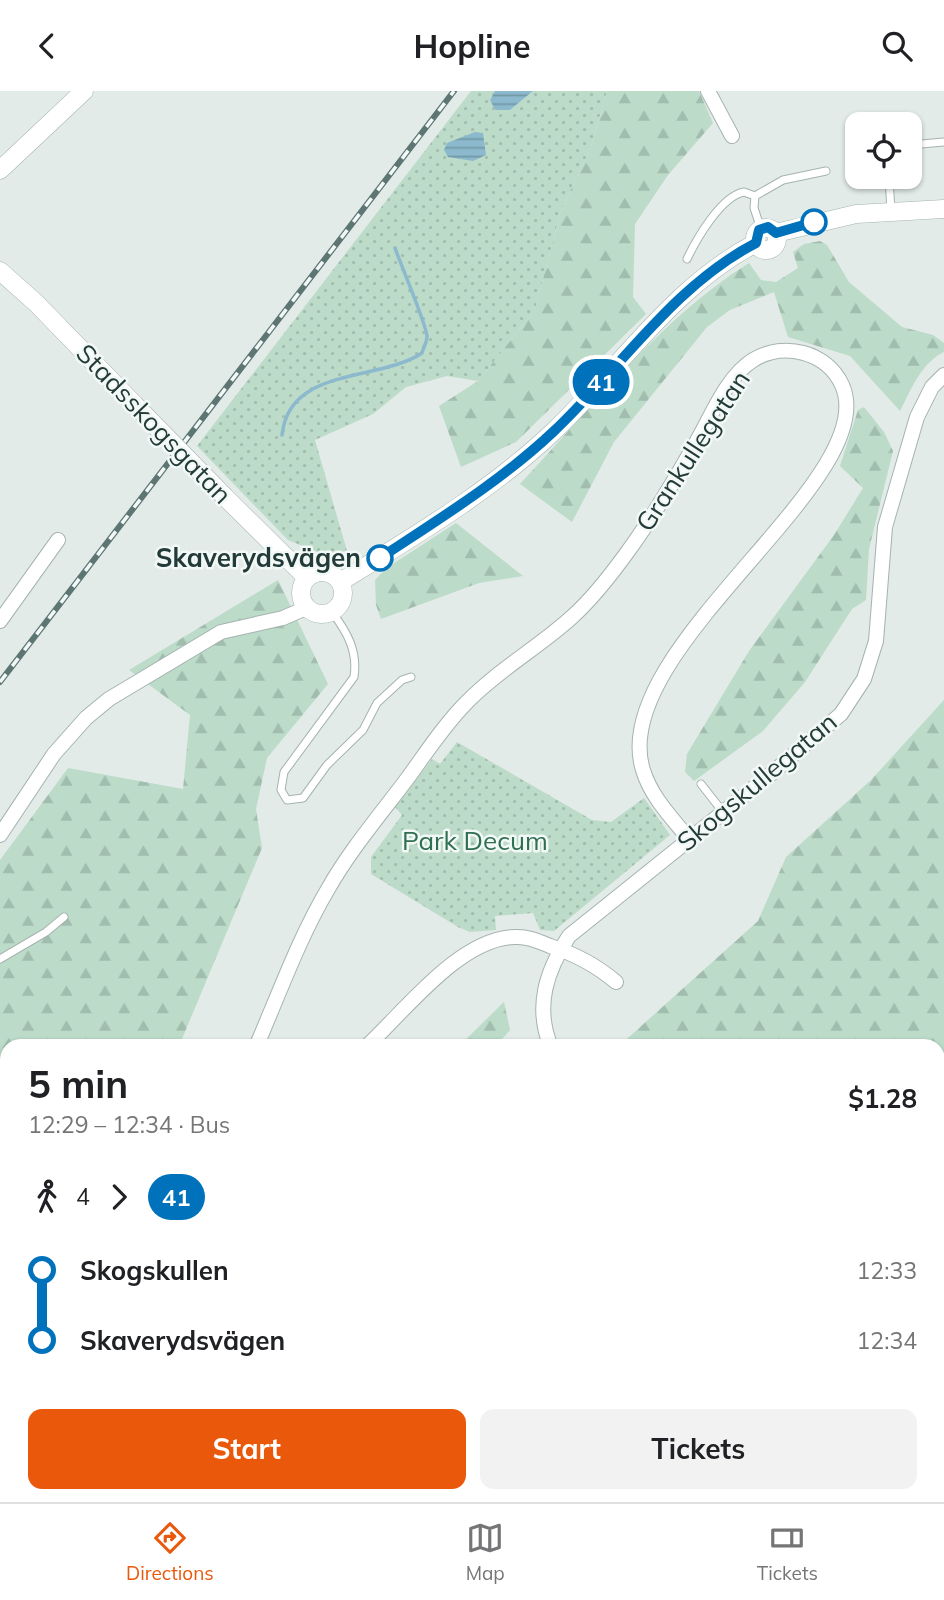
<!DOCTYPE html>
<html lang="en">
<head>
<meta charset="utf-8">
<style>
  :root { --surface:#fff; --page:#f2f2f2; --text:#202124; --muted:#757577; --line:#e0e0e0; --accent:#ea580c }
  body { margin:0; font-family:Mulish,sans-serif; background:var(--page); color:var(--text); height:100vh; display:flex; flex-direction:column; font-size:26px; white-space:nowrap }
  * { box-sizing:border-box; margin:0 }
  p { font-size:23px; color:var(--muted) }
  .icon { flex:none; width:38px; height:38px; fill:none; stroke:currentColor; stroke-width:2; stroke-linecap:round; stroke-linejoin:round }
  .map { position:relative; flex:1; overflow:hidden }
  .sheet { position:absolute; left:0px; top:948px; width:945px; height:464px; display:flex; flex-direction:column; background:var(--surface); border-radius:21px 21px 0 0; box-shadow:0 2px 5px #0004 }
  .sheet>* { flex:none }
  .badge { padding:0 14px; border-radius:23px; font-size:24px; line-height:46px }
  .tools { position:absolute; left:845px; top:21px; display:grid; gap:14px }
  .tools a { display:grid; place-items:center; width:77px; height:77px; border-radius:14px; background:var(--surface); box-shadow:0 2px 5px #0004; font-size:35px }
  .map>.badge { position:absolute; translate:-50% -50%; box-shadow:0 0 0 4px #fff }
  .legs { display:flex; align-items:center; gap:10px; height:77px; padding:0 28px; font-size:23px }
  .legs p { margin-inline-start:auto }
  .summary { display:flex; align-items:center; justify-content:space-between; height:119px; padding:0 28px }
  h1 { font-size:38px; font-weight:700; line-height:52px }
  .button { display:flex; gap:14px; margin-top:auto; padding:14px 28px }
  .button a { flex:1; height:80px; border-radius:14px; background:var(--accent); color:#fff; font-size:28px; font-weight:700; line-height:80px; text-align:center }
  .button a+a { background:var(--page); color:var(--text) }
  ul { padding:0 28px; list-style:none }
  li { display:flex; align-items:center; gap:24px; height:70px; font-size:26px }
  li i { display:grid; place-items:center; width:10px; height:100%; margin:0 9px; background:currentColor }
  li i::after { content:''; width:18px; height:18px; margin:-9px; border:5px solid; border-radius:50%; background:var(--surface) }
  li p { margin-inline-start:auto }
  li:first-child i { background:linear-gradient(#0000 50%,currentColor 0) }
  li:last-child i { background:linear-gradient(currentColor 50%,#0000 0) }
  header { display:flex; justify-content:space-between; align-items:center; height:91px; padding:0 28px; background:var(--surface); font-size:32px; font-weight:700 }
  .tabs { display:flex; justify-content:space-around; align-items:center; height:98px; border-top:2px solid var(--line); background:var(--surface); font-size:19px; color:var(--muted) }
  .tabs a { display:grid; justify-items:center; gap:4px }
  .tabs .current { color:var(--accent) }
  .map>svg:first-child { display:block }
  .grass { fill:url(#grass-dots) }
  .forest { fill:url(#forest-firs) }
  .water { fill:url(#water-rules) }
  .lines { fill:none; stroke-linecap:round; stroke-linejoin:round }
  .stream { stroke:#8cb9cd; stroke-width:3.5 }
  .service-casing { stroke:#a5b3b0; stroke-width:9 }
  .minor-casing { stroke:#a5b3b0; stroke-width:16 }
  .tertiary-casing { stroke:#a5b3b0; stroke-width:19 }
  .service { stroke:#fff; stroke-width:7 }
  .minor { stroke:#fff; stroke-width:14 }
  .tertiary { stroke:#fff; stroke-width:18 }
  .rail-casing { stroke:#5d7674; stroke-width:6 }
  .rail { stroke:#f2f8f6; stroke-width:3.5; stroke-dasharray:10; stroke-linecap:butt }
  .tertiary-bridge-casing { stroke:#a5b3b0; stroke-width:19; stroke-linecap:butt }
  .tertiary-bridge { stroke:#fff; stroke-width:18 }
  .line-1-casing { stroke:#fff; stroke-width:16 }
  .line-1 { stroke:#0072bc; stroke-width:10 }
  .stop-1-dot { fill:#fff; stroke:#0072bc; stroke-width:3.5 }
  .labels { text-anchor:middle; stroke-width:5; stroke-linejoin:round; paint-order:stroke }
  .street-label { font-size:26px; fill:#233b38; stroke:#f2f8f6 }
  .stop-label { font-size:26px; font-weight:bold; fill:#233b38; stroke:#f2f8f6; text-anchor:end }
  .park-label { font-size:26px; fill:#2f6f52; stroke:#f2f8f6 }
</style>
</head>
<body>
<header><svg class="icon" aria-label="back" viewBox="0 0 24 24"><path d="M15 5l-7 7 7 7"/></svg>Hopline<svg class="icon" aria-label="search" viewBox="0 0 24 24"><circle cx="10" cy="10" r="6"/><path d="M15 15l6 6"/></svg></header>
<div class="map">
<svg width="944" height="1411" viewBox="0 0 944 1411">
  <defs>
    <pattern id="grass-dots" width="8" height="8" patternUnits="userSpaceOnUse" patternTransform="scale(1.75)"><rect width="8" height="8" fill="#bcdbc9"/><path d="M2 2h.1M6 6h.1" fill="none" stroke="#a1bdad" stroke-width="1.8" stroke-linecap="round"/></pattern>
    <pattern id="forest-firs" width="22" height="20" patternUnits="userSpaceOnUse" patternTransform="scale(1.75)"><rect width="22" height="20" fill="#bcdbc9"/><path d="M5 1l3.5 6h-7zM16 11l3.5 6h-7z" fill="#a1bdad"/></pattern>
    <pattern id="water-rules" width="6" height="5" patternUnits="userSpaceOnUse" patternTransform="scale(1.75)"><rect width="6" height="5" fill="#8cb9cd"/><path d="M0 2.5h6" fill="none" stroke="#7298a7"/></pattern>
  </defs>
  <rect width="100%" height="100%" fill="#e2ebe8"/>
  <path class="grass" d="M471,0H495L490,9L495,19H510L533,0H607L591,56L561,119L535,219L478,290L447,285L406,296L373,323L315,349L347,460L324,464L288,449L197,355Z
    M457,651L592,729L611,731L644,707L670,744L554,840L540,839L533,822L495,825L496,839L470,841L458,836L371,783V766L402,724L395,716L432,668L440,673Z"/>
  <path class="forest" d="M607,0H699L713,32L668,84L635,133L633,206L646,223L516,351L461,376L439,315L478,290L535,219L561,119L591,56Z
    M820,150L827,154L849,191L902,236L933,244L944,252V261C921,272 911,299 900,320L850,265L788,246L774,201L730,219L707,236L614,351L572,431L520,393C590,318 662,226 749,172L761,189L776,191L798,177L793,161L804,153Z
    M864,316L884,341L893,360L869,458L866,509L852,518L805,591L763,640L694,690L685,681L687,663L749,560L834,444L863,397L840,375L858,319Z
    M456,432L523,485L479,492L381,528L376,514L375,489L388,476Z
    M278,489L328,593L267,667L256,718L262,757L179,955L7,956V1405H47L58,1411H0V769L68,677L183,698L190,624L129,579Z
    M944,609V963L938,964V956L619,955L758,830L786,766L871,689Z
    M504,911L510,939L496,955H459Z
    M944,1014V1411H426L431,1405H938V1016Z
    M144,1405H314L321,1411H137Z"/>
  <path class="water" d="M495,0H533L510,19H495L490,9Z
    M475,41L483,42L486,64L473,70L448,66L444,59L447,52Z"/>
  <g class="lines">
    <path class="stream" d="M282,344C289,275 379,291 422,262C423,257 427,251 427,246C428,237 400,172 395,157"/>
    <g class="service-casing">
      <path id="service" d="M910,54L944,51
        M889,86L891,120
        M761,138L754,117L755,105L783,89L826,80
        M687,168C696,149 721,105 744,101L755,105
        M332,521C347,541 358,560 354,586L284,681L281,699L287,709L303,707L327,674L363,639L377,612L402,589L411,586
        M701,693L723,721
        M0,868L46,841L64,826"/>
    </g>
    <g class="minor-casing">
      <path id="minor" d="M708,0L732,45
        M0,530L58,449
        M0,744L54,663L86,627L109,608L221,541L283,527L306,517
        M256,956C279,903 299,847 328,798C350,759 380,724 407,688C426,662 444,634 467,611C498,579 539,556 572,526C592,508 610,485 626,463C651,429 673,392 694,355C711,327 725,287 753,269C784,250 827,261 842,294C885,388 605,559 643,679C651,706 672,727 689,748
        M366,956C405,920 459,848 514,846C527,845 538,850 550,855C575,863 596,874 616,891
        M551,956C534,915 547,879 569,845L772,682L841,623L864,588L876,550L885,436L917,326L932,296L944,284"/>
    </g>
    <g class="tertiary-casing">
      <path id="tertiary" d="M0,79L84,0
        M755 148a11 11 0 1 1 22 0a11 11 0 1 1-22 0Z
        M776,142L856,123L944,118
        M0,180L36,212L134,313
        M225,406L307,487
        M301 502a21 21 0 1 1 42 0a21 21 0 1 1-42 0Z
        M340,491C413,446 491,400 554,340C620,277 673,195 756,152"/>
    </g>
    <use href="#service" class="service"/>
    <use href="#minor" class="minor"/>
    <use href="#tertiary" class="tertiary"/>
    <g class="rail-casing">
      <path id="rail" d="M0,591L454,0"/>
    </g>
    <use href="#rail" class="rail"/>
    <g class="tertiary-bridge-casing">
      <path id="tertiary-bridge" d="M134,313L225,406"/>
    </g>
    <use href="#tertiary-bridge" class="tertiary-bridge"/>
  </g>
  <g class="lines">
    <g class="line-1-casing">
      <path id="line-1" d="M380,467C439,428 501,390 553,341C620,278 673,195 756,152L759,139L768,136L776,142L814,131"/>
    </g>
    <use href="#line-1" class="line-1"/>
  </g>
  <g class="stop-1-dot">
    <circle cx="814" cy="131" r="12"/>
    <circle cx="380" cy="467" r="12"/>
  </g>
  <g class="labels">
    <g class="street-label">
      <text transform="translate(154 333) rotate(46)" y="9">Stadsskogsgatan</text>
      <text transform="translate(693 360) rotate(-57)" y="9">Grankullegatan</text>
      <text transform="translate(757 691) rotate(-40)" y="9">Skogskullegatan</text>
    </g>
    <g class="stop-label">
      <text x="361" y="476">Skaverydsvägen</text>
    </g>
    <g class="park-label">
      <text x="475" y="759">Park Decum</text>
    </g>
  </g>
</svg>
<div class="tools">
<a><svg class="icon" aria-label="locate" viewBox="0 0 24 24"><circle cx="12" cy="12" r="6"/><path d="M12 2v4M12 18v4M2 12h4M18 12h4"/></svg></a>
</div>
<b class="badge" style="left:601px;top:291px;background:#0072bc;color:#fff">41</b>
<section class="sheet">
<div class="summary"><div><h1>5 min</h1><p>12:29 – 12:34 · Bus</p></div><b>$1.28</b></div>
<div class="legs"><svg class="icon" aria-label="walk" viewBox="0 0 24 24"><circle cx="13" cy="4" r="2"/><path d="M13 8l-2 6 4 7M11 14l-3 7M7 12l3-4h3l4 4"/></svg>4<svg class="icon" aria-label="forward" viewBox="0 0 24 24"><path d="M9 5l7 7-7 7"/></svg><b class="badge" style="background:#0072bc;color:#fff">41</b></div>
<ul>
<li><i style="color:#0072bc"></i><b>Skogskullen</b><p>12:33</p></li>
<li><i style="color:#0072bc"></i><b>Skaverydsvägen</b><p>12:34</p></li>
</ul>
<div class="button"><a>Start</a><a>Tickets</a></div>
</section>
</div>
<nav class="tabs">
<a class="current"><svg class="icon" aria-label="directions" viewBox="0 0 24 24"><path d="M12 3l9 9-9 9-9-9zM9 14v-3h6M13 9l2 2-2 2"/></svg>Directions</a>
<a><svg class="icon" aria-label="map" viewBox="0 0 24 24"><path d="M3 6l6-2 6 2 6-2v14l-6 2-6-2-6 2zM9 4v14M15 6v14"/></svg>Map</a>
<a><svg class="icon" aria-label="tickets" viewBox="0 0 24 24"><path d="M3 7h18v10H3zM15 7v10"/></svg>Tickets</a>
</nav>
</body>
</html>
